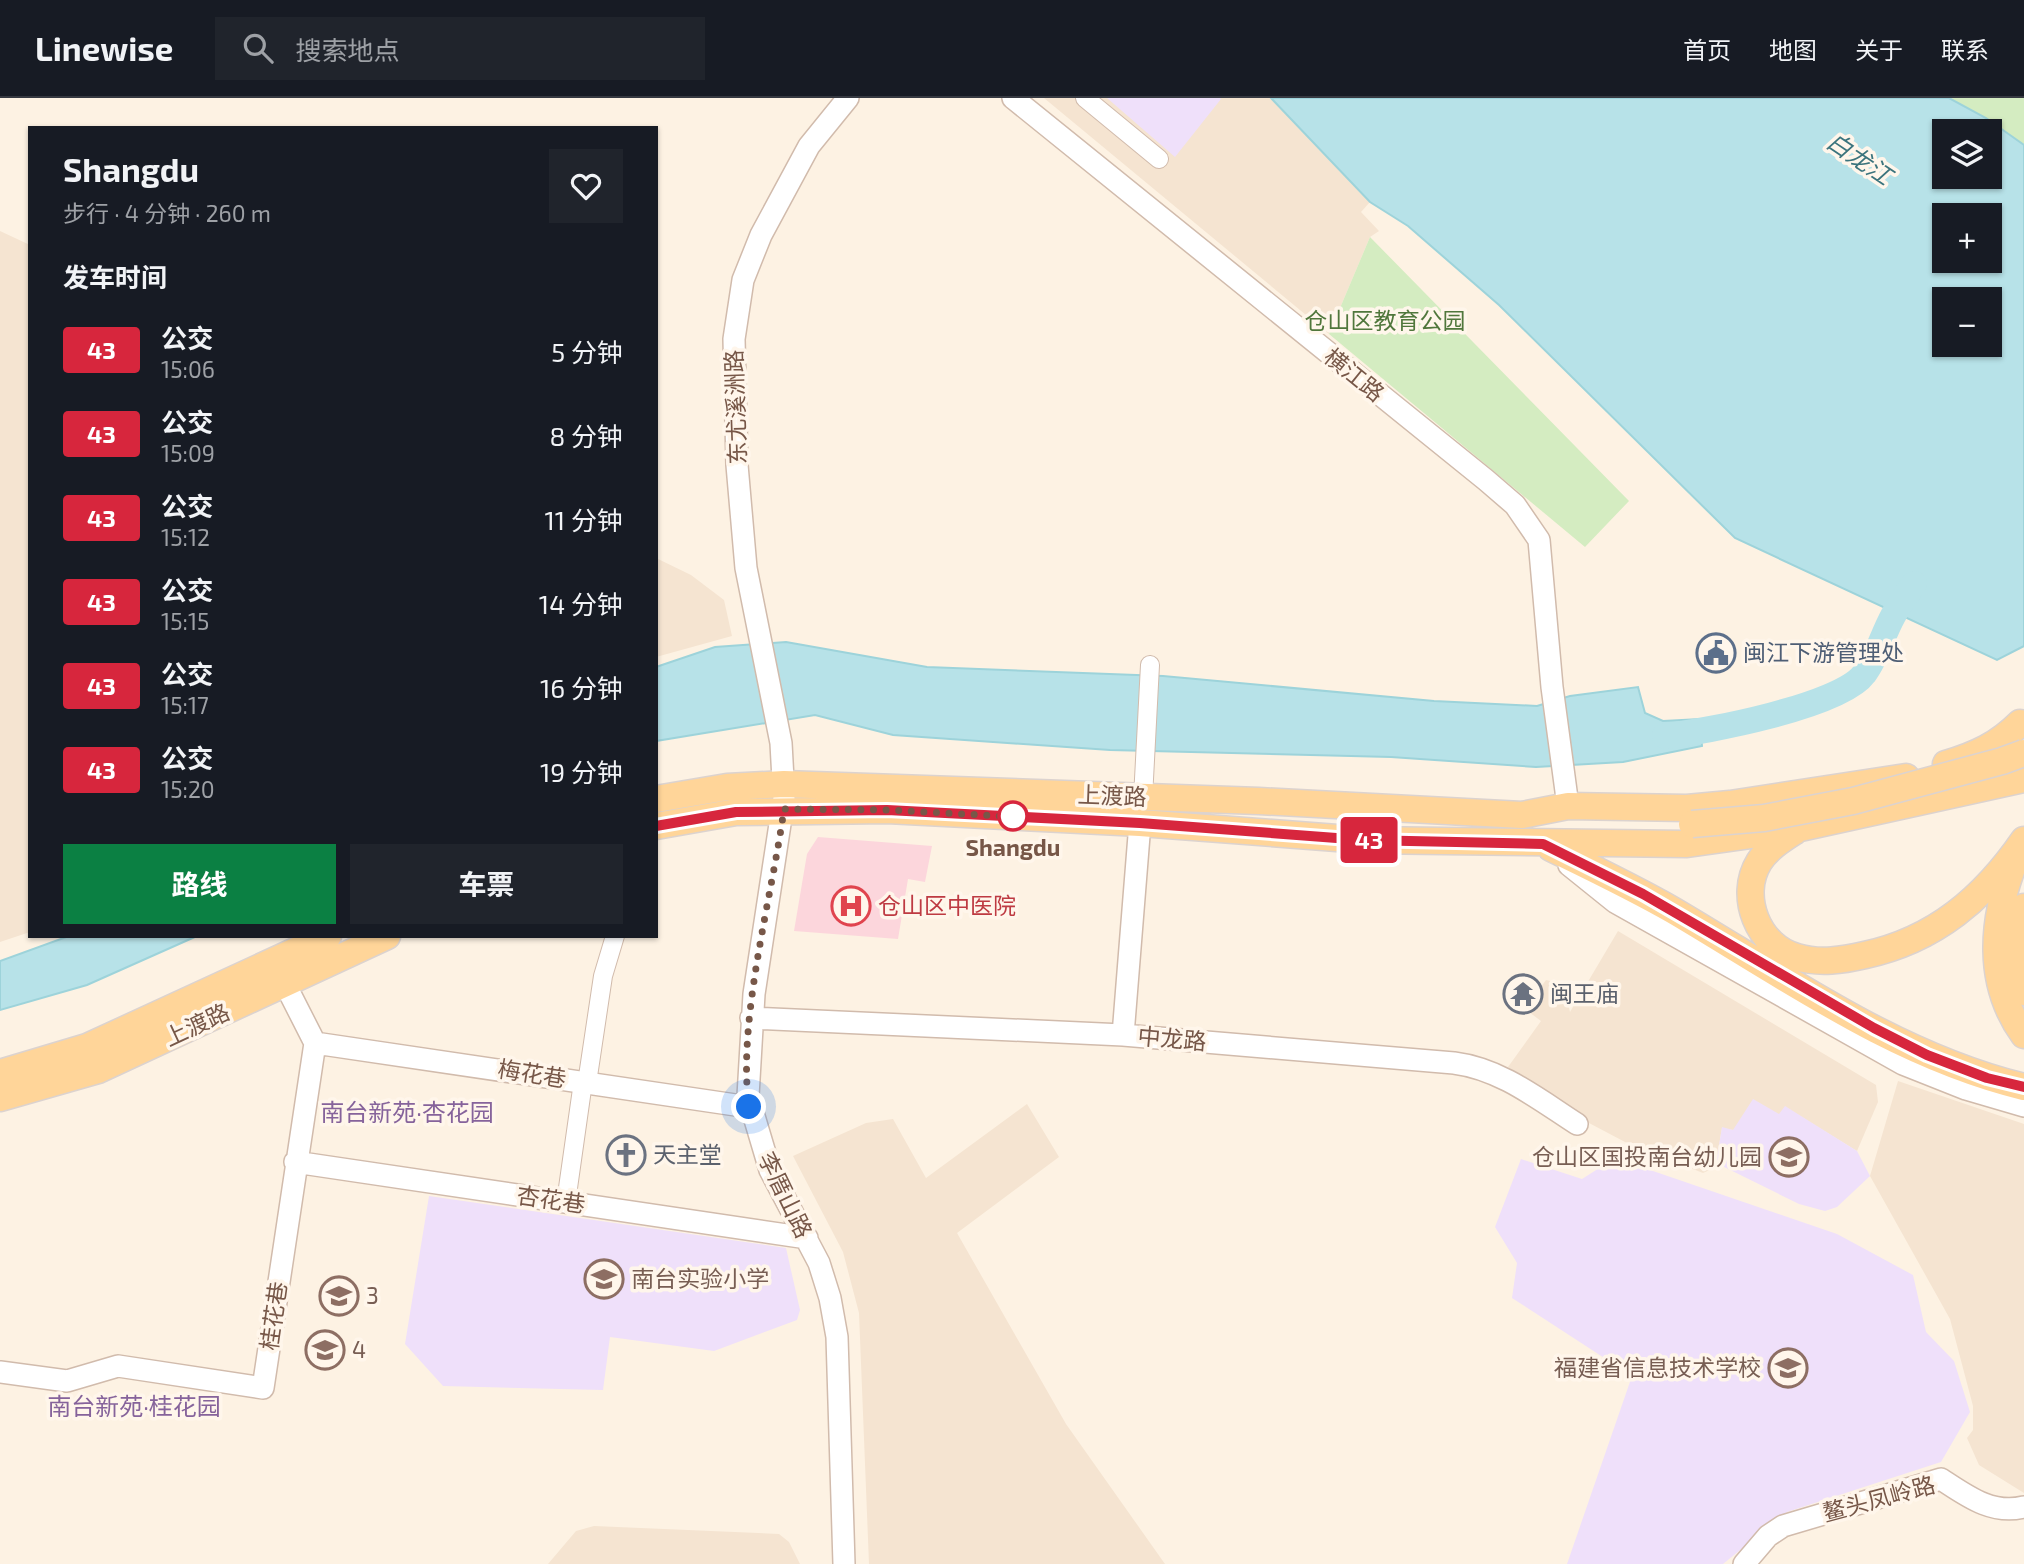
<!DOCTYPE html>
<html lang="zh">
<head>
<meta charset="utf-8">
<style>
  :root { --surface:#171b24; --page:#20242c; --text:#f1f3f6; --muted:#9ea1a6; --line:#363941; --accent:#0b8043 }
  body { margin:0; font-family:"Exo 2","Noto Sans SC",sans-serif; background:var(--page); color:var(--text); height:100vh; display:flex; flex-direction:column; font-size:26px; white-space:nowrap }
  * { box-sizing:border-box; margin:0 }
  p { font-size:23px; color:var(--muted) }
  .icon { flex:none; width:38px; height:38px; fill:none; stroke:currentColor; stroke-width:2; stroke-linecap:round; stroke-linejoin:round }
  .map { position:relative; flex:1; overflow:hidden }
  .sheet { position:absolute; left:28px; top:28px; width:630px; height:812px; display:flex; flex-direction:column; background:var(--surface); border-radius:0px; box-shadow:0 2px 5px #0004 }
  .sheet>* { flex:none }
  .badge { padding:0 14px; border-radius:5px; font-size:24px; line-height:46px }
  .buttons { position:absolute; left:1932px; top:21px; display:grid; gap:14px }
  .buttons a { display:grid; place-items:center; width:70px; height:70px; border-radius:0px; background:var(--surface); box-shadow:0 2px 5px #0004; font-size:35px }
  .you { position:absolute; width:35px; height:35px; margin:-18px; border:5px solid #fff; border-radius:50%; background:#1a73e8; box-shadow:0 0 0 10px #1a73e833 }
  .map>.badge { position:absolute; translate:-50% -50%; box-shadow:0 0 0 4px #fff }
  h2 { padding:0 35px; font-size:26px; line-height:63px }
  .round { display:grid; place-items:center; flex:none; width:74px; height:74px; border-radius:0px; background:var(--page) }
  .overview { display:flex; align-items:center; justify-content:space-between; height:119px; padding:0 35px }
  h1 { font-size:33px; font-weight:700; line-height:52px }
  .cta { display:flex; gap:14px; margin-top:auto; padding:14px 35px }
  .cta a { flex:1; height:80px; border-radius:0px; background:var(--accent); color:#fff; font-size:28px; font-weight:700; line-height:80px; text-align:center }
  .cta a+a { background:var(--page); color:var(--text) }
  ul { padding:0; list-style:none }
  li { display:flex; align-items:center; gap:21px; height:84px; padding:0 35px }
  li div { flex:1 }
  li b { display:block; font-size:26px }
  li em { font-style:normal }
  li .badge { min-width:77px; font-weight:700; text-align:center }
  header { display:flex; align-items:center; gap:42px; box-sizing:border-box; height:98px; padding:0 35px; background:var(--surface); border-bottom:2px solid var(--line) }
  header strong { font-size:33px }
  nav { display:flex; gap:38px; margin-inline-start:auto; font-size:24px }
  .search { width:490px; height:63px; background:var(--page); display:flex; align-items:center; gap:18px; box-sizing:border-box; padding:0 24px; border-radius:0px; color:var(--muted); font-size:26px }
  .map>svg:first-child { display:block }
  .residential { fill:#f5e4d1 }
  .education { fill:#efe0fa }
  .medical { fill:#fcd6dc }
  .green { fill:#d4ecc1 }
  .water { fill:#b7e2e8; stroke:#9dd3da; stroke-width:2; fill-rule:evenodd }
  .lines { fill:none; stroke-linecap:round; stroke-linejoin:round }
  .river { stroke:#b7e2e8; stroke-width:26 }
  .minor-casing { stroke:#d1bbac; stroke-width:20 }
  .tertiary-casing { stroke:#d1bbac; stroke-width:24 }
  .primary-casing { stroke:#dcd3cf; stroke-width:29 }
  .minor { stroke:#fff; stroke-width:18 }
  .tertiary { stroke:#fff; stroke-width:21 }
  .primary { stroke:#ffd599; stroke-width:26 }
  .primary-bridge-casing { stroke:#dcd3cf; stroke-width:29; stroke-linecap:butt }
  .primary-bridge { stroke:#ffd599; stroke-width:26 }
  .line-casing { stroke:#fff; stroke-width:16 }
  .line { stroke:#d7263d; stroke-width:10 }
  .walk { stroke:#775748; stroke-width:7; stroke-dasharray:0 12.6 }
  .stop-dot { fill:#fff; stroke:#d7263d; stroke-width:3.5 }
  .labels { text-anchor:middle; stroke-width:7; stroke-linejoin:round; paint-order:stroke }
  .park-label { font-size:23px; fill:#50773c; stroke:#fff6eb }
  .street-label { font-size:23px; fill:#775748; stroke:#fff6eb }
  .service-label { font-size:23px; fill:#4e5e75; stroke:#fff6eb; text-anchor:start }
  .stop-label { font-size:23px; font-weight:bold; fill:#775748; stroke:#fff6eb }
  .health-label { font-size:23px; fill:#be3a42; stroke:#fff6eb; text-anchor:start }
  .worship-label { font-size:23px; fill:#5b616d; stroke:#fff6eb; text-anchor:start }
  .education-label { font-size:23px; fill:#785e54; stroke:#fff6eb; text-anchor:start }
  .water-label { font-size:24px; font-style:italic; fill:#3b747d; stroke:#fff6eb }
  .neighbourhood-label { font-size:24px; fill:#86639b; stroke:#fff6eb }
</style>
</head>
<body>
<header>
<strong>Linewise</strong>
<div class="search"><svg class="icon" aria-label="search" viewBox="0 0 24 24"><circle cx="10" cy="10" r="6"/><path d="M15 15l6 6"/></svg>搜索地点</div>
<nav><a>首页</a><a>地图</a><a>关于</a><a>联系</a></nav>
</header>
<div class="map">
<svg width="2024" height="1466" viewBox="0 0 2024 1466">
  <rect width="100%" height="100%" fill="#fdf2e3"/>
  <path class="residential" d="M1044,0H1271L1370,104L1361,114L1379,133L1370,139L1329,236Z
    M0,133L30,147V834L0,844Z
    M656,460L691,477L724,502L732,538L656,559Z
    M1618,833L1876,987L1878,1004L1857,1053L1785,1009L1780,1017L1733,1032L1722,1030L1716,1065L1714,1070L1703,1075L1625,1044L1589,1025L1508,969L1541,923L1525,911L1546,882L1563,886L1570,914Z
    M1898,983L2024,1026V1395L1979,1367L1967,1340L1973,1332V1308L1950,1221L1870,1078Z
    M1027,1006L1059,1059L957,1135L1066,1326L1165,1466H869L859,1215L843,1154L793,1058L866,1025L893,1021L926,1080Z
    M594,1428L779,1436L789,1444L800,1466H548L576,1433Z"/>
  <path class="education" d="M1107,0H1220L1221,1L1175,59Z
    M1753,1001L1779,1016L1785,1008L1857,1053L1870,1078L1837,1109L1825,1113L1799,1106L1716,1065L1722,1029L1733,1032Z
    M1615,1060L1837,1136L1913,1177L1926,1234L1954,1263L1970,1314L1941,1364L1787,1414L1723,1466H1567L1632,1278L1512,1200L1517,1165L1495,1129L1521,1061L1582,1081Z
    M429,1098L786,1150L800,1212L797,1222L714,1253L610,1239L603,1292L443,1288L405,1246Z"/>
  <path class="medical" d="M818,739L932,748L925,784L908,781L898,841L794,833L807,756Z"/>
  <path class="green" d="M1949,0H2024V47L1986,20Z
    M1370,139L1629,403L1585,449L1329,236Z"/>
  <path class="water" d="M1271,0H1949L1986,20L2024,47V548L1997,562L1735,440L1499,207L1408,128L1370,104ZM1944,33H1990V79H1944ZM1944,117H1990V163H1944ZM1944,201H1990V247H1944Z
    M786,544L927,569L1163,578L1434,603L1537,608L1570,598L1638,589L1645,615L1663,623L1700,621L1702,648L1623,664L1536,669L1391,659L1110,652L893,637L815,617L656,643V569L715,549Z
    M69,838H197L87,887L0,912V863Z"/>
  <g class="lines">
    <path class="river" d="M1665,638C1705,634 1841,608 1864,576C1877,559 1883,536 1893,518C1899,506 1907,496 1914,486"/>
    <g class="minor-casing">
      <path id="minor" d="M1085,0L1159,61
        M1143,700L1150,567
        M587,985L603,878L615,838
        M566,1104L583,984"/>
    </g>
    <g class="tertiary-casing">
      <path id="tertiary" d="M1013,0L1486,382L1515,407L1539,442L1552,589L1568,708
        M1569,767L1615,804L1903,966L1966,991L2024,1008
        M751,920L1123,937L1454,965C1501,971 1538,1001 1577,1026
        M1123,937L1140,725
        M315,945L749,1009
        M295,1064L807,1140
        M0,1274L67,1283L118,1268L263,1290L315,945L285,886
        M844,1466L837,1239L830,1200L819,1165L770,1072L748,998L754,896L784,700L781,645L746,470L737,367L734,241L743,182L761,137L809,48L848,0
        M1744,1466L1768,1438L1783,1428L1941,1381C1967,1398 1992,1417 2024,1409"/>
    </g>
    <g class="primary-casing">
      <path id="primary" d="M1946,666C1976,657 1998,647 2020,625
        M656,701L727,689L784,686L1259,703L1522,717L1568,708L1687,710L1730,706L1906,679
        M656,728L736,714L887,712L1140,725L1363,742L1687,746L1800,730L2024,681
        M1795,733C1781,742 1768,750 1759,764C1738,798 1758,849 1797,859C1820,866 1843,862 1865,857C1935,842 1984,800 2024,742
        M1551,750C1592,770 1634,790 1674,813C1786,879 1896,958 2024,989
        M2014,765C1992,822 1986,885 2024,937
        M2024,809C2014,835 2014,868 2024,894
        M0,975L87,949L328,838
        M0,1000L98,972L387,838"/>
    </g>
    <use href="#minor" class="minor"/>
    <use href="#tertiary" class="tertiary"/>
    <use href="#primary" class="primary"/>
    <g class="primary-bridge-casing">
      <path id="primary-bridge" d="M1692,726L1764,720L1853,703L2002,663L2024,655"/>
    </g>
    <use href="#primary-bridge" class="primary-bridge"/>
  </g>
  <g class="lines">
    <g class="line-casing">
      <path id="line" d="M656,728L736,714L887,712L1140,725L1363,742L1543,746L1643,796L1874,930L1927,957L1987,980L2024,989"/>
    </g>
    <use href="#line" class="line"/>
    <path class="walk" d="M749,1009C737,923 772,799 784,711L887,712L1019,719L1013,718"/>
  </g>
  <defs>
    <g id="civic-ring" transform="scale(2.0125)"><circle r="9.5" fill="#fff6eb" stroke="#5c6f8a" stroke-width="1.5"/><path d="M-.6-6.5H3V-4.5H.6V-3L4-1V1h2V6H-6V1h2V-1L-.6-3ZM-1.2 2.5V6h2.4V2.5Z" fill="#5c6f8a"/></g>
    <g id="hospital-ring" transform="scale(2.0125)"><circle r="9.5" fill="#fff6eb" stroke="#e0444e" stroke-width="1.5"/><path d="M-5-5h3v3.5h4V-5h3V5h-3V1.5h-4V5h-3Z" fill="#e0444e"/></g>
    <g id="temple-ring" transform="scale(2.0125)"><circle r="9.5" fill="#fff6eb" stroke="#6b7280" stroke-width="1.5"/><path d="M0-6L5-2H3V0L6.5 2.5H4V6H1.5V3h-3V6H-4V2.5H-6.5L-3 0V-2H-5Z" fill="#6b7280"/></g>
    <g id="church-ring" transform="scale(2.0125)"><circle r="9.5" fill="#fff6eb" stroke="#6b7280" stroke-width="1.5"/><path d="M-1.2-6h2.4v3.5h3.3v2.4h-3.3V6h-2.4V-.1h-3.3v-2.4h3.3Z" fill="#6b7280"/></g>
    <g id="school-ring" transform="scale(2.0125)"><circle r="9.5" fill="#fff6eb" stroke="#8d6e63" stroke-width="1.5"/><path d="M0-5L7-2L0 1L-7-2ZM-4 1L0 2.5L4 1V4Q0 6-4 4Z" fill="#8d6e63"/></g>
  </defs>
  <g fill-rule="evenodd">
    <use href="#civic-ring" x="1716" y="555"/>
    <use href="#hospital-ring" x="851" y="808"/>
    <use href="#temple-ring" x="1523" y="896"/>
    <use href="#church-ring" x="626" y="1057"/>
    <use href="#school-ring" x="1789" y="1059"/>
    <use href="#school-ring" x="604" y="1181"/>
    <use href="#school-ring" x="339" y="1198"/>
    <use href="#school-ring" x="325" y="1252"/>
    <use href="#school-ring" x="1788" y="1270"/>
  </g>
  <circle class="stop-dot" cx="1013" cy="718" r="14"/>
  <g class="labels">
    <g class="park-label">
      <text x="1385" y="231">仓山区教育公园</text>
    </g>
    <g class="street-label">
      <text transform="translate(1354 277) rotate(39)" y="8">横江路</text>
      <text transform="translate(736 309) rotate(-92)" y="8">东尤溪洲路</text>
      <text transform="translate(1112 698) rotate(2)" y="8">上渡路</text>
      <text transform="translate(197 927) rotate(-25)" y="8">上渡路</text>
      <text transform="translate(1172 941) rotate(5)" y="8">中龙路</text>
      <text transform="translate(532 976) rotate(9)" y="8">梅花巷</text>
      <text transform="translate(785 1097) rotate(64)" y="8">李厝山路</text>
      <text transform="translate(551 1102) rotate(8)" y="8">杏花巷</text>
      <text transform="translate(274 1218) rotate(-82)" y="8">桂花巷</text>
      <text transform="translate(1879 1401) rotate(-15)" y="8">鳌头凤岭路</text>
    </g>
    <g class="service-label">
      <text x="1743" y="563">闽江下游管理处</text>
    </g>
    <g class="stop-label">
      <text x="1013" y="758">Shangdu</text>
    </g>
    <g class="health-label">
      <text x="878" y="816">仓山区中医院</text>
    </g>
    <g class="worship-label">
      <text x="1550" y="904">闽王庙</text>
      <text x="653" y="1065">天主堂</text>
    </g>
    <g class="education-label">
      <text x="1762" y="1067" text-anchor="end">仓山区国投南台幼儿园</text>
      <text x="631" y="1189">南台实验小学</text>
      <text x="366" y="1206">3</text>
      <text x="352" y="1260">4</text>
      <text x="1761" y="1278" text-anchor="end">福建省信息技术学校</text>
    </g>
    <g class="water-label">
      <text transform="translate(1859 61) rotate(34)" y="8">白龙江</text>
    </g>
    <g class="neighbourhood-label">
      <text x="407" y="1023">南台新苑·杏花园</text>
      <text x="134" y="1317">南台新苑·桂花园</text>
    </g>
  </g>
</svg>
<div class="buttons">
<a><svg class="icon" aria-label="layers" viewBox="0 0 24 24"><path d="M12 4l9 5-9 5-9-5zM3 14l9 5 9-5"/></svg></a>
<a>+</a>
<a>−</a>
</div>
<div class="you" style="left:749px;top:1009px"></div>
<b class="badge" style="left:1369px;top:742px;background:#d7263d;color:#fff">43</b>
<section class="sheet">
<div class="overview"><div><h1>Shangdu</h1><p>步行 · 4 分钟 · 260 m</p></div><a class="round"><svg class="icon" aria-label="heart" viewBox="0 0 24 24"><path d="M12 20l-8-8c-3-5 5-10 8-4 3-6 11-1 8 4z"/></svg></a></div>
<h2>发车时间</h2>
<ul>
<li><span class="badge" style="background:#d7263d;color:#fff">43</span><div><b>公交</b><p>15:06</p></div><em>5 分钟</em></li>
<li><span class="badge" style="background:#d7263d;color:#fff">43</span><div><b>公交</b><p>15:09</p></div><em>8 分钟</em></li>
<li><span class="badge" style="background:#d7263d;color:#fff">43</span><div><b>公交</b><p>15:12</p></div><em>11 分钟</em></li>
<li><span class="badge" style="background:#d7263d;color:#fff">43</span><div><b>公交</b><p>15:15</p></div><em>14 分钟</em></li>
<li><span class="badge" style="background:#d7263d;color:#fff">43</span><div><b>公交</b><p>15:17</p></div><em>16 分钟</em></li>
<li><span class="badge" style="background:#d7263d;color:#fff">43</span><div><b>公交</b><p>15:20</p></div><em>19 分钟</em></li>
</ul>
<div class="cta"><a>路线</a><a>车票</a></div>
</section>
</div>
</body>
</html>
